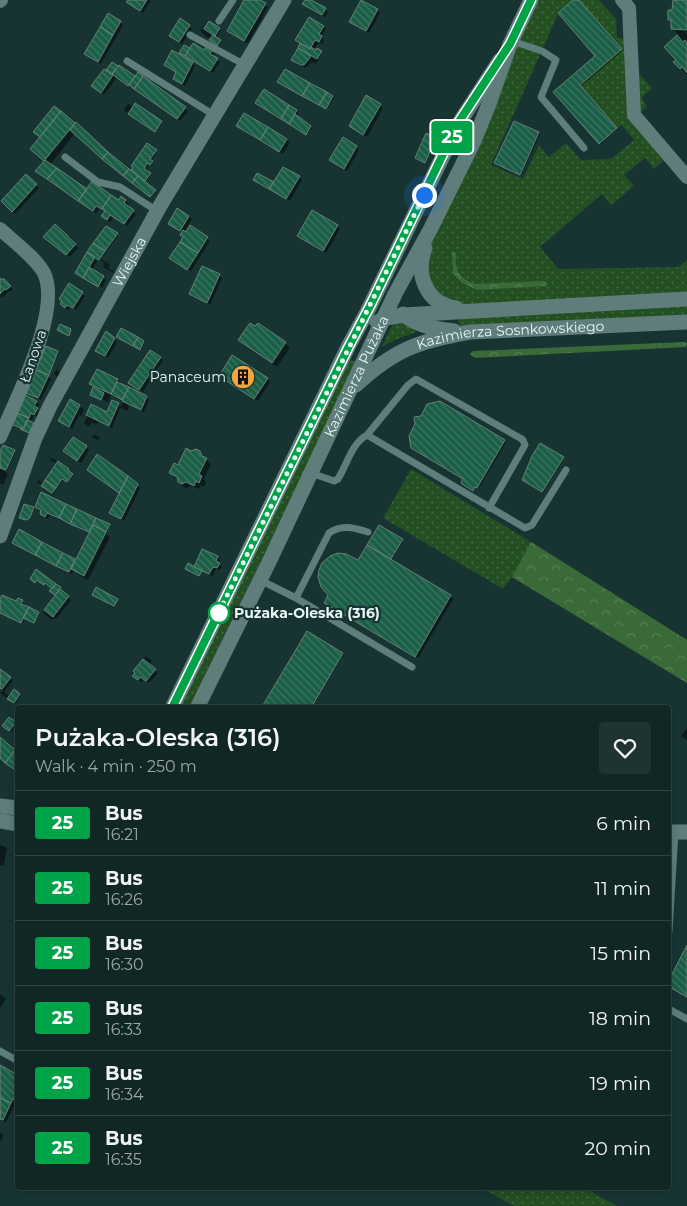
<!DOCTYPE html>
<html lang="en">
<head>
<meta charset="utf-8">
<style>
  :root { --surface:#112726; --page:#1e3332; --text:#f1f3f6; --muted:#9ca5a7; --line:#304443 }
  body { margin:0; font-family:Montserrat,sans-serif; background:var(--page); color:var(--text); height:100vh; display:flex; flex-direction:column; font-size:19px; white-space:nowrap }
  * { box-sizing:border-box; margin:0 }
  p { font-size:16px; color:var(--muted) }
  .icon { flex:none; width:28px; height:28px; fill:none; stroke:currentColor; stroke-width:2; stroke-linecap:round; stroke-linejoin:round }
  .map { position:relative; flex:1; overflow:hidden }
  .panel { position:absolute; left:15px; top:705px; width:656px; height:485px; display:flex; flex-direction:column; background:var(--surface); border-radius:5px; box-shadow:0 2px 8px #0003,0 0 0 1px var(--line) }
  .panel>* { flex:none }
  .badge { padding:0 10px; border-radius:4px; font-size:18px; line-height:32px }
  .you { position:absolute; width:25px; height:25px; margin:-12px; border:4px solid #fff; border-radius:50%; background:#1a73e8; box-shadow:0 0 0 8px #1a73e833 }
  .map>.badge { position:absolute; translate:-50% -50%; box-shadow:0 0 0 2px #fff }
  .round { display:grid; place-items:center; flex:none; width:52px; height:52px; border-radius:5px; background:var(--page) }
  .overview { display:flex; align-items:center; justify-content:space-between; height:85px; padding:0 20px }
  h1 { font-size:24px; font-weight:600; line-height:38px }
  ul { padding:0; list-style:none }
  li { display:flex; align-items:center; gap:15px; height:65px; padding:0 20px; border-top:1px solid var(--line) }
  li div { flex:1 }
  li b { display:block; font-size:19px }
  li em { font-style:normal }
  li .badge { min-width:55px; font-weight:700; text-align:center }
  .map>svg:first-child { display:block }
  .grass { fill:url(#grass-dots) }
  .forest { fill:url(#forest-crowns) }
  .shadow { fill:#0007 }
  .building { fill:url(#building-back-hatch); stroke:#668175 }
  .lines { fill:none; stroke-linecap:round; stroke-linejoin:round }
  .lane { stroke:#5e7d7b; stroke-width:7 }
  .street { stroke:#5e7d7b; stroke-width:14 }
  .secondary { stroke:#5e7d7b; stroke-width:15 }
  .line-casing { stroke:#fff; stroke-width:11 }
  .line { stroke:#00a448; stroke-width:8 }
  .walk { stroke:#e5f5f4; stroke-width:5; stroke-dasharray:0 9 }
  .stop-dot { fill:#fff; stroke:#00a448; stroke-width:2.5 }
  .labels { text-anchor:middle; stroke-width:4.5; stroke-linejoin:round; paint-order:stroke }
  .street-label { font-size:14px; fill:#e5f5f4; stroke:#173433 }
  .poi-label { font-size:14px; fill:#e5f5f4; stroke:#173433; text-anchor:end }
  .stop-label { font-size:14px; font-weight:bold; fill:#e5f5f4; stroke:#173433; text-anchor:start }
</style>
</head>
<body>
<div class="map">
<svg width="687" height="1206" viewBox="0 0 687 1206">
  <defs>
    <pattern id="grass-dots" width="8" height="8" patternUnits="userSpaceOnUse" patternTransform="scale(1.25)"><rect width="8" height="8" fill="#234f22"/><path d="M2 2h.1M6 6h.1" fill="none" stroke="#436943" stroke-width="1.8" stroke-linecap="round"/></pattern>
    <pattern id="forest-crowns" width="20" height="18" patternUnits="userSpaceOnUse" patternTransform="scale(1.25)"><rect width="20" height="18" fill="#396a37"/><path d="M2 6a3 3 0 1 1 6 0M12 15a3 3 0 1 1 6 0" fill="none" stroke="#568055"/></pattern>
    <pattern id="building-back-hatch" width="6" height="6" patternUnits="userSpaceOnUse" patternTransform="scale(1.25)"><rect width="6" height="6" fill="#1b5e48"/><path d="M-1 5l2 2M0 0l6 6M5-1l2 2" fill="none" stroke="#3c7663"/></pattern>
  </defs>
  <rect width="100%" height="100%" fill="#173433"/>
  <path class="grass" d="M532,0H573L558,14L491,165L523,179L539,145L549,157L566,143L581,160L611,159L634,140L622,125L617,128L580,85L622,49L579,0H599L616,19L617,38L630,39L631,65L652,88L641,98L647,106L636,117L669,156L654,169L645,158L624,175L634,186L611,205L602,194L540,247L558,269L679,267L687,260V299L473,310L429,292L421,263Z
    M687,306V315L459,326L458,317Z
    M401,320L416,331V332L397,339L382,347V346L393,324Z
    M350,359L358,363L189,707L179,708Z
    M411,469L531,542L687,640V683L512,577L503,589L383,518Z
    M481,1188H584L617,1206H514Z"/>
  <path class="forest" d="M453,252L456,253C456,257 455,261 456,265C457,275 467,282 475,284L545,281L548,284L545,286L477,290L463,283L457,278L453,273L452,254Z
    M684,342L687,343L686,347L475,358L470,354L473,351Z
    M531,542L687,640V683L512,577Z"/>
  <path class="shadow" d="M129,0H151L143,13L131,5Z
    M246,0H258L268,7L248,43L231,34L228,31Z
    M306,0H308L325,9L328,12L325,17L307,7L304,4Z
    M575,0H577L622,51L580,87L617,129L601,144L555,92L597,56Z
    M674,0H687V42H684L687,44V75L675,62L677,60L666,47L679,35L672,28V22L669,19L673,11Z
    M377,10L380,13L369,33L353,24Z
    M181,20L192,29L182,44L173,38Z
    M120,22L123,25L101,64L89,57L86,54Z
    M209,23L221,30L216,38L221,42L219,46L202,33L200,28L204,30Z
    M323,27L326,29L321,37L324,40L322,44L319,42L314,50L322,53L316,64L312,62L305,68L295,62L292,59L301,44L297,40Z
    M206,48L214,54L213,57L220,62L213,73L188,57L204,51Z
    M192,63L195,66L185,86L174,79L177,73L165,65Z
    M112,64L185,108L188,111L180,121L132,86L131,88L117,77L104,95L95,89L112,74L108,70Z
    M285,70L332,97L334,98L327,109L307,99Z
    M264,91L299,114L297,117L312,128L307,135L260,106L257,103Z
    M128,104L161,122L162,123L156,132L125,111L124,110Z
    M380,105L383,108L367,137L353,128Z
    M61,113L131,172L135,167L147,145L157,152L151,161L153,163L152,165L149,164L144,170L151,175L145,183L156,192L151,197L107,162L75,133L50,165L87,191L119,201L122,198L126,201L129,204L127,207L136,214L127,226L114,217L110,222L106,219V212L100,207L96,213L37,171L46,162L32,149Z
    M515,122L540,134L521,175L497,164Z
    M238,126L287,140L290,142L283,154L241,129Z
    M435,139L436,140L426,163L417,158Z
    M356,147L359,150L347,171L331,160Z
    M26,176L39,188L15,214L2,201Z
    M299,177L302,180L290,201L274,192L273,183Z
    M189,216L192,219L184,232L207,238L210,241L191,271L174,261L184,238L183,233L173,226Z
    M337,226L340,229L326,253L302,239L299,236Z
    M107,227L118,235L101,259L109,264L110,265L108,268L115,272L114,273L105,268L103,267L105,263L92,254L91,256L97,261L92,270L106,280L102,288L79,276L76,273Z
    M48,240H70L78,248L70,257Z
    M219,275L222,278L210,305L194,297L191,294Z
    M0,277L2,281H4L13,289L10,292L9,291L2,298L0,296Z
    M69,285L85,296L76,310L71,306L68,310L64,307Z
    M256,328L285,343L290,348L277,367L245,345L240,340Z
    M121,330L145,343L141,350L120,339L118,337Z
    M114,339L117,342L108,358L97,350Z
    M57,352L58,353L49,377L51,379L41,400L31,395L28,392Z
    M160,358L163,360L143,392L130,383Z
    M56,369L60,372L58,377L54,374Z
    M97,370L118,380L121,383L120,384L146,397L149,400L144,412L126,403L129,407L128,411L120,408L112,428L101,422H98L96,425L92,422L89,427L85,424L84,423L88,415L107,414L118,404L121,407L123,402L111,395L108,402L91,394L94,387L90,384Z
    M224,379H267L270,382L258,401Z
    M71,401L84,409L81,416L79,415L72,429L63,423Z
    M36,402L39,404L37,409L40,412L38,417L34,415L32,420L29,419L28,422L33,424L30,433L14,425Z
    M439,402L506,442L479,488L477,487L474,491L464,485V479L421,417Z
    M94,434L100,438L99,441L92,437Z
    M73,438L89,450L81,463L67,454Z
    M14,452L15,453L7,471L2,469L8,474L3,485L0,483V454Z
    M191,452H199L211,464L204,479L206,482L204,487L201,485L199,489L191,486L187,488L184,487L179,482V480L175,478L170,473L178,466Z
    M98,456L140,488L124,521L114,515L120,494L93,474L88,470Z
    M50,458L56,460L57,462L69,470L70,471L69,472L73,476L68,482L64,479L54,493L37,482L38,480L44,484L58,463L51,461Z
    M563,458L564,459L543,492L524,481Z
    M42,494L110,526L106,534L110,537L88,580L77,574L74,571L72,574L38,556L74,560L76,562L90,533L50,515L48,519L44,517L41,514L42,511L36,507Z
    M33,508L34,509L31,519L27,520L21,518Z
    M380,526L403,541L391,561L450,596L453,599L418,658L329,605L330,595L359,561Z
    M217,557L220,560L219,564L222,567L220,570L216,569L213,576L203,571H200L198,575L186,569L195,568Z
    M36,571L60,588L61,589L60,591L71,600L56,619L54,617L52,620L43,613L56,595L51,591L53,589L47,583L46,585L38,580L36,583L32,580Z
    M22,601L23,602L22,605L39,614L35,623L25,619L23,623L0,613V602L17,603Z
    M342,654L343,655L312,708H269Z
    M146,656L152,661L149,665L158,673L149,683L144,679L141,682L134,676L137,673L135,671Z
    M0,670L13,681L4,692L11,697L15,691L21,696L15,704L0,693L3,690L0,687Z
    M18,717V723L11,731L4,726L13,722Z
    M687,727V740L681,736Z
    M0,845L4,846L7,848L4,866L0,865Z
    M0,994L6,999L0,1008Z
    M0,1069L18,1076V1104L16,1107L14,1106L6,1122L0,1119V1112L2,1108L0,1107Z
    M0,1132L4,1135L0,1142Z"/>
  <path class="building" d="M128,0H147L140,11L126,2Z
    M244,0H260L266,3L244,41L227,31Z
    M305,0H311L326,8L322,15L302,4Z
    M361,0L378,9L366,31L349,22Z
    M573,0H579L622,49L580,85L617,128L599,144L553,92L595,56L558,13Z
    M673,0H687V30L671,29V20H668V10H672Z
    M108,13L121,21L113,35L100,27Z
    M309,17L324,26L319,34L322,36L319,42L315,40L310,49L295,40Z
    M180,18L190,25L179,42L169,36Z
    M209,21L220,28L215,36L204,29Z
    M100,27L113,35L98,62L84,54Z
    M213,35L221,40L217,46L209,40Z
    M677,35L683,42L685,40L687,43V73L682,67L680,69L673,62L676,60L664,47Z
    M193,43L204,50L206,47L212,50L210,54L218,58L210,71L185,56Z
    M300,43L310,49L311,47L316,50L317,48L322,51L317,59L298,48Z
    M184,45L190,48L185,56L179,53Z
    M298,48L311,56L308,60L304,65H301L291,60Z
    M172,50L193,62L182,84L173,79L176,72L164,65Z
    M112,62L118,66L112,74L106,70Z
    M119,65L135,76L128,86L112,74Z
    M104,69L113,75L101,93L91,86Z
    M285,69L310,83L302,96L277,82Z
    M138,72L143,76L134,89L129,85Z
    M143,76L186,107L177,119L134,89Z
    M310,83L327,92L319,105L302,96Z
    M264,89L289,105L281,119L255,103Z
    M327,92L333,96L326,109L319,105Z
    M366,95L381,104L363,135L349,126Z
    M135,103L162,121L155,132L128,114Z
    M289,105L297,110L289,124L281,119Z
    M54,106L61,111L40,137L33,132Z
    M61,111L75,123L44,161L30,149Z
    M244,113L268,127L260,140L236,126Z
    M295,114L311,126L306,135L289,124Z
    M514,121L539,132L520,175L494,163Z
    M76,122L108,152L102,159L70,130Z
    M268,127L287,139L279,152L260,140Z
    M426,133L436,138L425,163L415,158Z
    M343,137L357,146L344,169L329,160Z
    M147,143L157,150L150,159L153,161L150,165L147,163L144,169L151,173L145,181L131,170L133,167L131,166Z
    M108,152L129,169L123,176L102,159Z
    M45,160L57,168L47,179L35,171Z
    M283,167L300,176L286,199L269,189Z
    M57,168L87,189L78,201L47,179Z
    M129,169L138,176L132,183L123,176Z
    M257,173L274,182L269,189L253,180Z
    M26,174L37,184L12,212L1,201Z
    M138,176L156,190L150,197L132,183Z
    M92,181L111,195L102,209L96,206L93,211L78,201Z
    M111,195L119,200L121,196L126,200L124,203L134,210L124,224L110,215L107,220L101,216L105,211L102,209Z
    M177,208L189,216L180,231L168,224Z
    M312,210L338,225L323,251L297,236Z
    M55,224L68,236V237L76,244L66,255L43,237Z
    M190,225L208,237L198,253L180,242L183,237L180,235L183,230L186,232Z
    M106,226L118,233L105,251L93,243Z
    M180,242L198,253L187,270L169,258Z
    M93,243L105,251L99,260L87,252Z
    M87,252L95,257L83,278L75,273Z
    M202,266L220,274L207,303L189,294Z
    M89,267L104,276L98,287L83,278Z
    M0,278L1,279H4L11,286L6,290L5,289L0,294Z
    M69,283L83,292L73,308L67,305L65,308L60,304L62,301L59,299Z
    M250,323L255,326L258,323L286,342L272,363L238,340Z
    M60,324L71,329L69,336L57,330Z
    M121,328L138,337L133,346L116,337Z
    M106,331L115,338L105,356L95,351Z
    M138,337L144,341L140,350L133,346Z
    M46,346L58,351L49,375L36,370Z
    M150,350L161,357L139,390L128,383Z
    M232,355L268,378L254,399L219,376Z
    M97,369L118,379L111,394L89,384Z
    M36,370L49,375L38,398L26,393Z
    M117,382L129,387L122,400L111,394Z
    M93,387L104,393L101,400L90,395Z
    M129,387L147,396L141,410L122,401Z
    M25,395L37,401L34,406L38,408L34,415L31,413L29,418L17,413Z
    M70,399L80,405L69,427L58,421Z
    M112,400L119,403L109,426L86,415L91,404L107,412Z
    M440,401L505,440L477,488L475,487L473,491L462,484L461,482L463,479L411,448L409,436L415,424L414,417L421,416L427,404Z
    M17,413L29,418L23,429L11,424Z
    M27,420L34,423L29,433L20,429L21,428L23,429Z
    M73,437L87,446L77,461L63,451Z
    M540,443L564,457L542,492L522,480L532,456Z
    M3,445L15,450L6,470L0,468V451Z
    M186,448L191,451L196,449L200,451L202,456L207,458L199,474L202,476L199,483L196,481L194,486L186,482L182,484L178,482L177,477L169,473L174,463L178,465Z
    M97,454L128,476L119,493L87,470Z
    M58,461L69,469L68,470L73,474L67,482L62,479L56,488L45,480Z
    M128,476L138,484L121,519L109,513Z
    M45,480L56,488L52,493L41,486Z
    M41,492L66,504L59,518L47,513L45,517L40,514L41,510L35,507Z
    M24,504L34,507L30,518L26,520L19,518Z
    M66,504L77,509L70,524L59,518Z
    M77,509L96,518L89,532L70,524Z
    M96,518L110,524L106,532L93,525Z
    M93,525L106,532L84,576L71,569Z
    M379,525L403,539L391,559L367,545Z
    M19,529L42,542L35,555L12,543Z
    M42,542L63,553L56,566L35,555Z
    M367,545L451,595L415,657L324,603L328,595L321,587L318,577L319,570L322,563L330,556L338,553L346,554L358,560Z
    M202,549L218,556L216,561L220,563L217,568L213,567L209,574L194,567Z
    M63,553L75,559L69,572L56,566Z
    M188,563L202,571L199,576L185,569Z
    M36,569L56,584L55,585L52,589L45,583L44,585L36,580L35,583L30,579Z
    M56,584L61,587L55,595L49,591Z
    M96,587L118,599L114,606L92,595Z
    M60,589L69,596L53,617L44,610Z
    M2,595L16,601L18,598L23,600L21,604L29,607L21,623L0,613V599Z
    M29,607L39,612L34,623L23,618Z
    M307,631L343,653L311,708H268L263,705Z
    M143,659L156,669L146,681L140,677L138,680L132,676L135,673L133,671Z
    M0,669L11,677L2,689L0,688Z
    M14,689L20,694L14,703L7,699Z
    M9,717L16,722L9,731L2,726Z
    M0,737L15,750L5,763L0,758Z
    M15,750L18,752V772L5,763Z
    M687,945V997L669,987V980Z
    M0,1065L18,1075V1091L11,1103L0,1098Z
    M0,1098L11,1103L3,1120L0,1119L1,1107L0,1106Z"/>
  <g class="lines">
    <path class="lane" d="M219,21L233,0
      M190,35L245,65
      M512,41L542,51L556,60L541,97L584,148
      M127,61L214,115
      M65,157L98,182L120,187L157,211
      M367,435L408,385L416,379L520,438L523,440L525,445L489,508
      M311,473L334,481L338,479C347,465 351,444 367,435L525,528L532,525L566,470
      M260,580L296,598L412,667
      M296,598L329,533C342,524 354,528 368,532
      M669,931L675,832
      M669,1009L687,1019
      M0,1051L18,1061"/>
    <path class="street" d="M622,0L629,8L634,115L687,177
      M0,1L1,0
      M0,229C13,241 36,258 44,273C62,311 16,399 0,437"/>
    <g class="secondary">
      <path d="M425,248C415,274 426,304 456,308"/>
      <path d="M403,314C417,326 436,329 454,331"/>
      <path d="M377,322L386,318L403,315L687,299"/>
      <path id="s1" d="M356,385C395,349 419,341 470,332L687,322"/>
      <path id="s2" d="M0,536L35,438L50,406L160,206L284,0"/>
      <path d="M172,708L349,345L367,312L459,123L500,60"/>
      <path id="s3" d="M197,708L269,562L395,294L431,228L474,141L489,104L510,44L531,0"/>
      <path d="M0,806L18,808"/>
      <path d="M0,821L18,824"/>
      <path d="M669,832H687"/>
    </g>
  </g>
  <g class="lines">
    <g class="line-casing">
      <path id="line" d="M172,708L349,346L370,306L458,123L510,44L531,0"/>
    </g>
    <use href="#line" class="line"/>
    <path class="walk" d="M219,613L217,616L424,195"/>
  </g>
  <defs>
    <g id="building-disc" transform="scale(1.25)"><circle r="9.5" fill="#f1a63f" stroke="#173433"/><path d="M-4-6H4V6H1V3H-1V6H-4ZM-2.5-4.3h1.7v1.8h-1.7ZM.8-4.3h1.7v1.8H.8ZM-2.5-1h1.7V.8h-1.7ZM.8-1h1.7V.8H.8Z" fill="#111"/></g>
  </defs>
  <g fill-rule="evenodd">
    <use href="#building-disc" x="243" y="377"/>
  </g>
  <circle class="stop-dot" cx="219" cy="613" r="10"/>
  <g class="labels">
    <g class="street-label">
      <text dy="5" stroke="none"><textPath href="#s2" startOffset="304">Wiejska</textPath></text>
      <text dy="5" stroke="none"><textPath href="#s1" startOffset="168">Kazimierza Sosnkowskiego</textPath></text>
      <text transform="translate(33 356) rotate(-71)" y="5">Łanowa</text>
      <text dy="5" stroke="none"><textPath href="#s3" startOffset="368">Kazimierza Pużaka</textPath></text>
    </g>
    <g class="poi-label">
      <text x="226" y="382">Panaceum</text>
    </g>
    <g class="stop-label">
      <text x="234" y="618">Pużaka-Oleska (316)</text>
    </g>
  </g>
</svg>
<div class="you" style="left:424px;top:195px"></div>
<b class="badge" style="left:452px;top:137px;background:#00a448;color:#fff">25</b>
<section class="panel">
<div class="overview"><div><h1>Pużaka-Oleska (316)</h1><p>Walk · 4 min · 250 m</p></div><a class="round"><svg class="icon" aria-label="heart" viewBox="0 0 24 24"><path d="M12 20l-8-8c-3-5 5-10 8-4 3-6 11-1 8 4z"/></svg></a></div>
<ul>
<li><span class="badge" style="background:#00a448;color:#fff">25</span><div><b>Bus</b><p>16:21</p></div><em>6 min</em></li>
<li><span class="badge" style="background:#00a448;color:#fff">25</span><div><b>Bus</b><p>16:26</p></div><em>11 min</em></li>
<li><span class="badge" style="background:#00a448;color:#fff">25</span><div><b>Bus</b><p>16:30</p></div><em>15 min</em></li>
<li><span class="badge" style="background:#00a448;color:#fff">25</span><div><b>Bus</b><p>16:33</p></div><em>18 min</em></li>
<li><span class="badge" style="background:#00a448;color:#fff">25</span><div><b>Bus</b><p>16:34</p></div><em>19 min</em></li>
<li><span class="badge" style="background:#00a448;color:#fff">25</span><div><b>Bus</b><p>16:35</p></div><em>20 min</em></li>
</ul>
</section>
</div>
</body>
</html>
